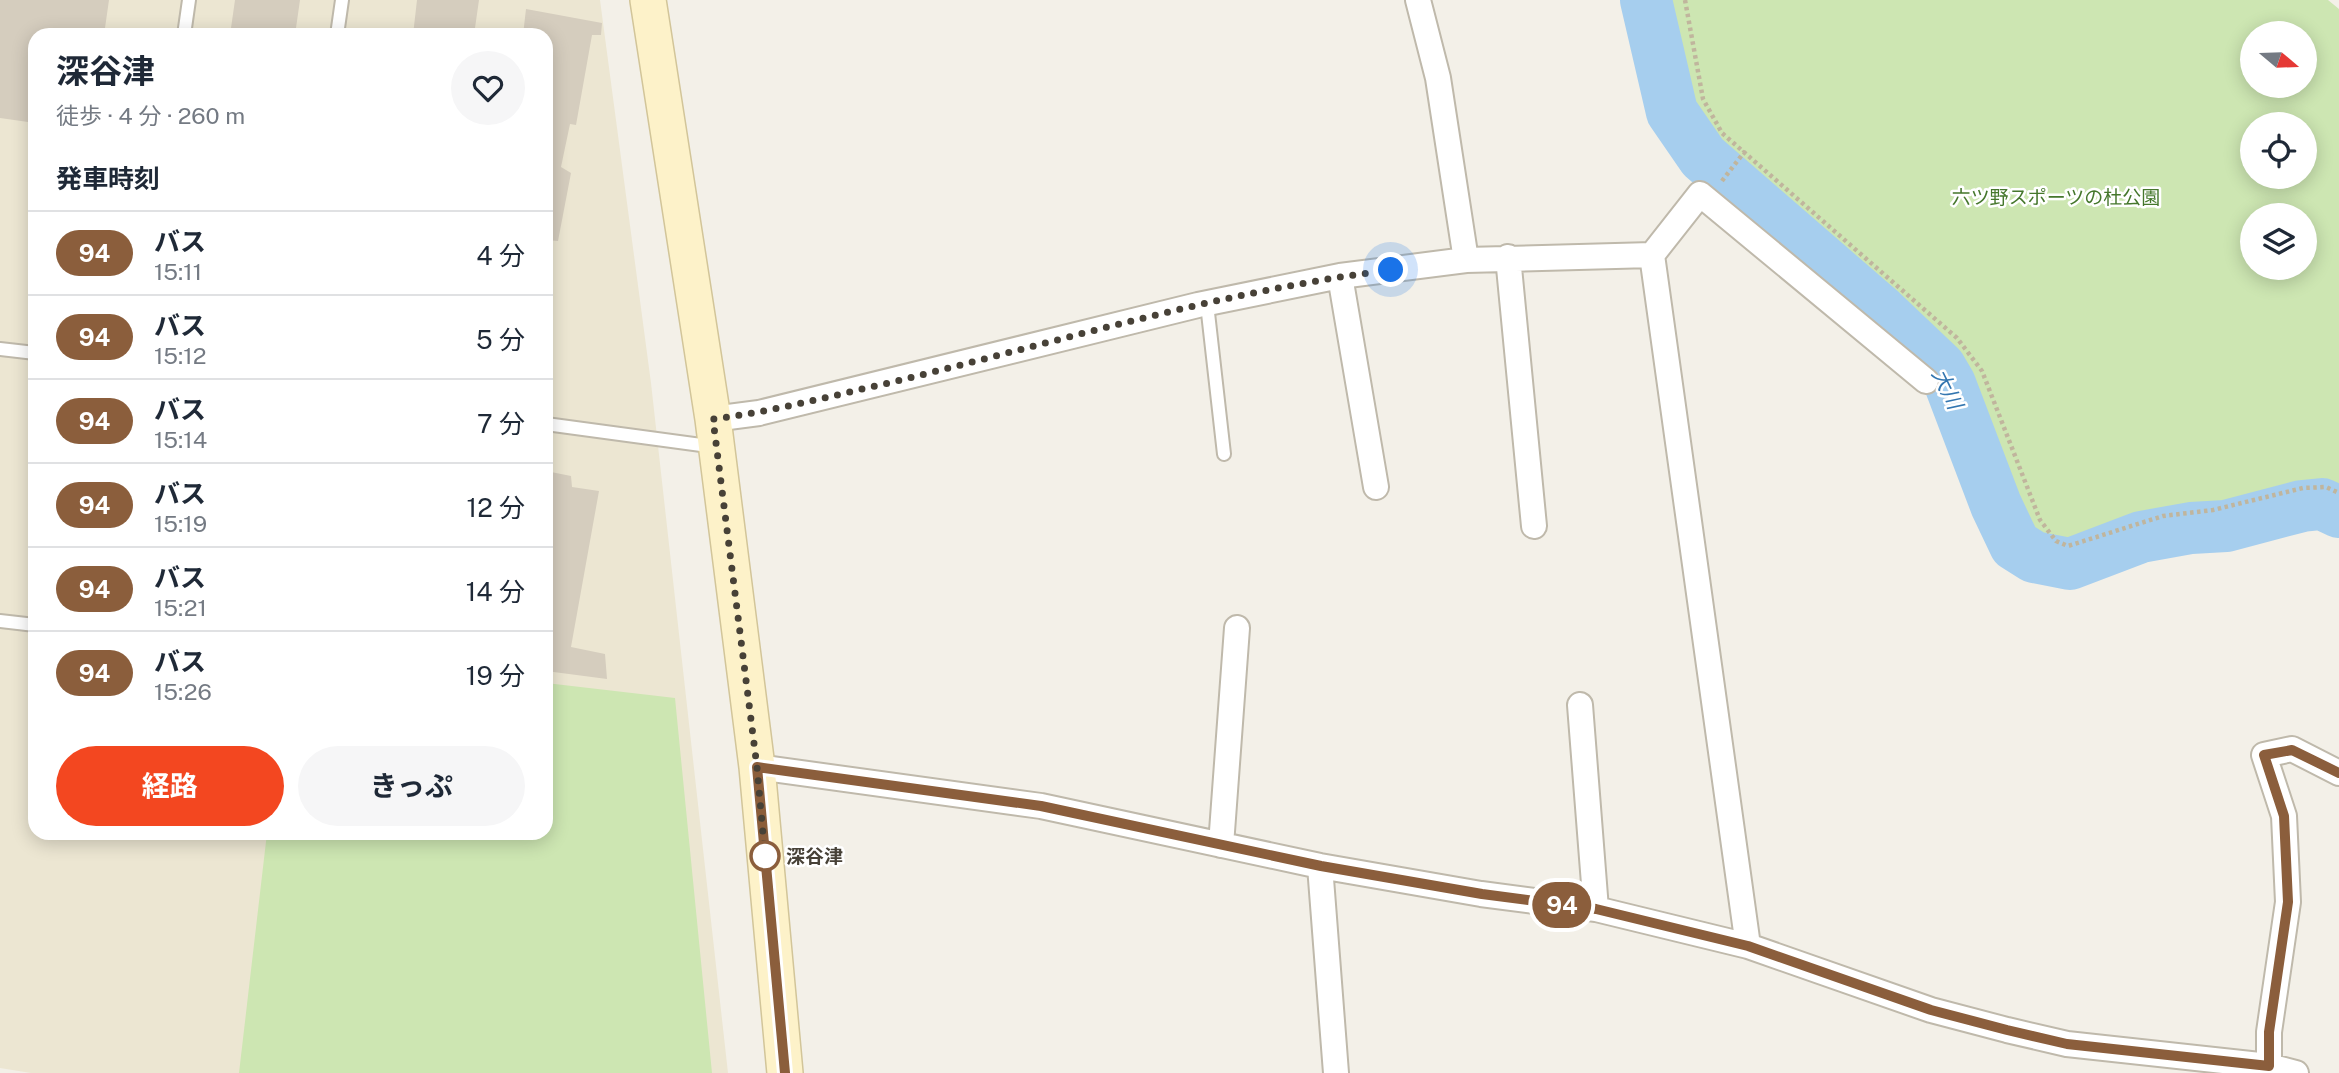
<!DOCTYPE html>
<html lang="ja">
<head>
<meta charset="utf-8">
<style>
  :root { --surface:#fff; --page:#f6f6f7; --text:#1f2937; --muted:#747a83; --line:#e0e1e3; --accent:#f34720 }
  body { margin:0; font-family:"Public Sans","Noto Sans JP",sans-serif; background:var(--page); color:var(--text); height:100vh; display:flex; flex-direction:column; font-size:26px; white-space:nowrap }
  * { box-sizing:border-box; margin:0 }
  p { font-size:23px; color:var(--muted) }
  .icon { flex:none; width:38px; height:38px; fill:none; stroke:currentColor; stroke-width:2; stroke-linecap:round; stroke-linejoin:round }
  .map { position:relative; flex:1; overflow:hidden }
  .sheet { position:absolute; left:28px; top:28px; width:525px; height:812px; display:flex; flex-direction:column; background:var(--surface); border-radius:21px; box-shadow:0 4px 18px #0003 }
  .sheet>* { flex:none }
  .badge { padding:0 14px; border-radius:23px; font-size:24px; line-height:46px }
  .needle { width:46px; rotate:109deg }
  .buttons { position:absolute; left:2240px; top:21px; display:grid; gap:14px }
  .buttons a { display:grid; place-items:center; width:77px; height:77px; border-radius:50%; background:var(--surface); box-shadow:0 4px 18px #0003; font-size:35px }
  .you { position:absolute; width:35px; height:35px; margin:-18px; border:5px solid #fff; border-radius:50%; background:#1a73e8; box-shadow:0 0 0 10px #1a73e833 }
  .map>.badge { position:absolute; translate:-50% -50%; box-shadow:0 0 0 4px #fff }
  h2 { padding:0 28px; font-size:26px; line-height:63px }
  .round { display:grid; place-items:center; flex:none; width:74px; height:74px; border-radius:37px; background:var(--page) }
  .summary { display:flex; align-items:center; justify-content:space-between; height:119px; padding:0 28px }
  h1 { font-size:33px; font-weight:700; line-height:52px }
  .cta { display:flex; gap:14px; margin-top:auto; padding:14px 28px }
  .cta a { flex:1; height:80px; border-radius:42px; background:var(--accent); color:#fff; font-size:28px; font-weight:700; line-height:80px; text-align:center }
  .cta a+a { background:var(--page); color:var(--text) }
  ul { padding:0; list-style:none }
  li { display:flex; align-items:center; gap:21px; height:84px; padding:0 28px; border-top:2px solid var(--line) }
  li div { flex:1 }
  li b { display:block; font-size:26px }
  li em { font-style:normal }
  li .badge { min-width:77px; font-weight:700; text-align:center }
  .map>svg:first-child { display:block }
  .education { fill:#ece6d2; fill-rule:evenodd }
  .green { fill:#cde6b2; fill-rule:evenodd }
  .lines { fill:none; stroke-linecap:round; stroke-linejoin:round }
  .river { stroke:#a6ceee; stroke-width:52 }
  .building { fill:#d5cdbe }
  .lane-casing { stroke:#bfb9ab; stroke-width:16 }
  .street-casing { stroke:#bfb9ab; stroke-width:28 }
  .secondary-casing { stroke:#d2c599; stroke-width:38 }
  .path { stroke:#c0b59d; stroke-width:4.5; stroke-dasharray:3.5 3.5; stroke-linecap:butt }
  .lane { stroke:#fff; stroke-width:12 }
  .street { stroke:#fff; stroke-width:24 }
  .secondary { stroke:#fdf2c9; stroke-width:35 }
  .line-casing { stroke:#fff; stroke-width:16 }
  .line { stroke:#8b5e3c; stroke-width:10 }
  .walk { stroke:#474137; stroke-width:7; stroke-dasharray:0 12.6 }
  .stop-dot { fill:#fff; stroke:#8b5e3c; stroke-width:3.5 }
  .labels { text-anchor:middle; stroke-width:5; stroke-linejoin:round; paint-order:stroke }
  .park-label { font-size:19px; fill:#45772c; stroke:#fff }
  .stop-label { font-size:19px; font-weight:bold; fill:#474137; stroke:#fff; text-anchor:start }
  .water-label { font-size:21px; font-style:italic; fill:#3376b0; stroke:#fff }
</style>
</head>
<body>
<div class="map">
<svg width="2339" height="1073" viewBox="0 0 2339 1073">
  <rect width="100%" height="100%" fill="#f3f0e8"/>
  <path class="education" d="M0,0H600L651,383L728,1073H31L0,1068ZM35,35H546V833H35Z"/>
  <path class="green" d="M1652,0H2328L2339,9V502L2334,499L2311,496L2233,515L2151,526L2066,557L2039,553L2020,539L1993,479L1956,383L1945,363L1887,309L1710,155L1678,109ZM2252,33H2305V86H2252ZM2252,124H2305V177H2252ZM2252,215H2305V268H2252Z
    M546,683L675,698L712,1073H239L267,833H546Z"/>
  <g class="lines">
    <path class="river" d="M1646,0L1672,112L1703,157L1882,312L1940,367L1950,384L1996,505L2015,545L2034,557L2070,564L2141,537L2191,528L2226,526L2302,506L2322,504L2339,512"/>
  </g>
  <path class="building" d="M0,0H109L104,35H35V123L0,118Z
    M235,0H300L295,35H230Z
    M417,0H479L474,35H413Z
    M526,9L602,23L601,35H592L576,125L570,124L561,167L571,173L558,241L546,240V35H523Z
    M546,471L571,476L572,487L599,491L571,647L605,654L607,679L546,671Z"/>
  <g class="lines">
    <g class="lane-casing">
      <path id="lane" d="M184,35L189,0
        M337,35L342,0
        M1207,304L1224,454
        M0,349L35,353
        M546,424L716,447
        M0,621L35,625"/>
    </g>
    <g class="street-casing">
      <path id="street" d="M1418,0L1438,78L1466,260
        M1652,255L1700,194L1926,381
        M1508,257L1534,526
        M1340,276L1376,487
        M713,419L759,413L1198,305L1340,276L1466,260L1652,255L1748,946
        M1580,705L1596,909
        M757,767L1041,806L1320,866L1481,894L1596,909L1748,946L1931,1010L2007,1030L2067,1044L2269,1066L2296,1073
        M1221,845L1237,628
        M1320,866L1336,1073
        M2269,1066V1032L2288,902L2284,816L2264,755L2292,749L2339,773"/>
    </g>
    <g class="secondary-casing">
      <path id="secondary" d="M648,0L713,419L757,767L785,1073"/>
    </g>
    <path class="path" d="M1685,0L1703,99L1722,133L1957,338L1982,371L2040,520L2056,541L2068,546L2163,516L2213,510L2303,488L2326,487L2339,493
      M1722,181L1745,151"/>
    <use href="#lane" class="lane"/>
    <use href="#street" class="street"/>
    <use href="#secondary" class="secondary"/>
  </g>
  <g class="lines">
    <g class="line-casing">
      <path id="line" d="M785,1073L757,767L1041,806L1321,866L1482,894L1596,909L1748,946L1931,1010L2007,1030L2067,1044L2269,1066V1032L2288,902L2284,816L2264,755L2292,750L2339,773"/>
    </g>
    <use href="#line" class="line"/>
    <path class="walk" d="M765,856L757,767L713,419C771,412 827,397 884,384C1052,344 1219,291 1391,270"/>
  </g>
  <circle class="stop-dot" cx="765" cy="856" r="14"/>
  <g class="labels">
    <g class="park-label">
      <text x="2056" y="204">六ツ野スポーツの杜公園</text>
    </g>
    <g class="stop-label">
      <text x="786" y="863">深谷津</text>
    </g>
    <g class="water-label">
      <text transform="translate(1947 389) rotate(64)" y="7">大川</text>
    </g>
  </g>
</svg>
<div class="buttons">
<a><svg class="needle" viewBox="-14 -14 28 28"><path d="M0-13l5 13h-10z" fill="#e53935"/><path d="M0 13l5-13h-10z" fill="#747a83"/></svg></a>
<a><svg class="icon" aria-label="locate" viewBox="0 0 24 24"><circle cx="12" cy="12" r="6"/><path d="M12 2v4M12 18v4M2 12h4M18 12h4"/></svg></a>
<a><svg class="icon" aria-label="layers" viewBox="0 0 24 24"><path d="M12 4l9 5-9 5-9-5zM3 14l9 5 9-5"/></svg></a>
</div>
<div class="you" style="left:1391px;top:270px"></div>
<b class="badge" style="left:1562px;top:905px;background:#8b5e3c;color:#fff">94</b>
<section class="sheet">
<div class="summary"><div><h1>深谷津</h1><p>徒歩 · 4 分 · 260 m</p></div><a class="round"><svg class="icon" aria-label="heart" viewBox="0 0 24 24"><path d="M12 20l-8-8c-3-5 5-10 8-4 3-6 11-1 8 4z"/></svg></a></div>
<h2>発車時刻</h2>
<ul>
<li><span class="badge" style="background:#8b5e3c;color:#fff">94</span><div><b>バス</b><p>15:11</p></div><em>4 分</em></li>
<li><span class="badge" style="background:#8b5e3c;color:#fff">94</span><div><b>バス</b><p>15:12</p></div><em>5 分</em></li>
<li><span class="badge" style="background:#8b5e3c;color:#fff">94</span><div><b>バス</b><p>15:14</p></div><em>7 分</em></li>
<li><span class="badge" style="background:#8b5e3c;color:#fff">94</span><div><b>バス</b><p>15:19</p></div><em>12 分</em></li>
<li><span class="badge" style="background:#8b5e3c;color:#fff">94</span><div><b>バス</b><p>15:21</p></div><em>14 分</em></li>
<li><span class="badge" style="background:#8b5e3c;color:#fff">94</span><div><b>バス</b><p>15:26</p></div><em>19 分</em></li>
</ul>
<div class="cta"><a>経路</a><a>きっぷ</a></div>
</section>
</div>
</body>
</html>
